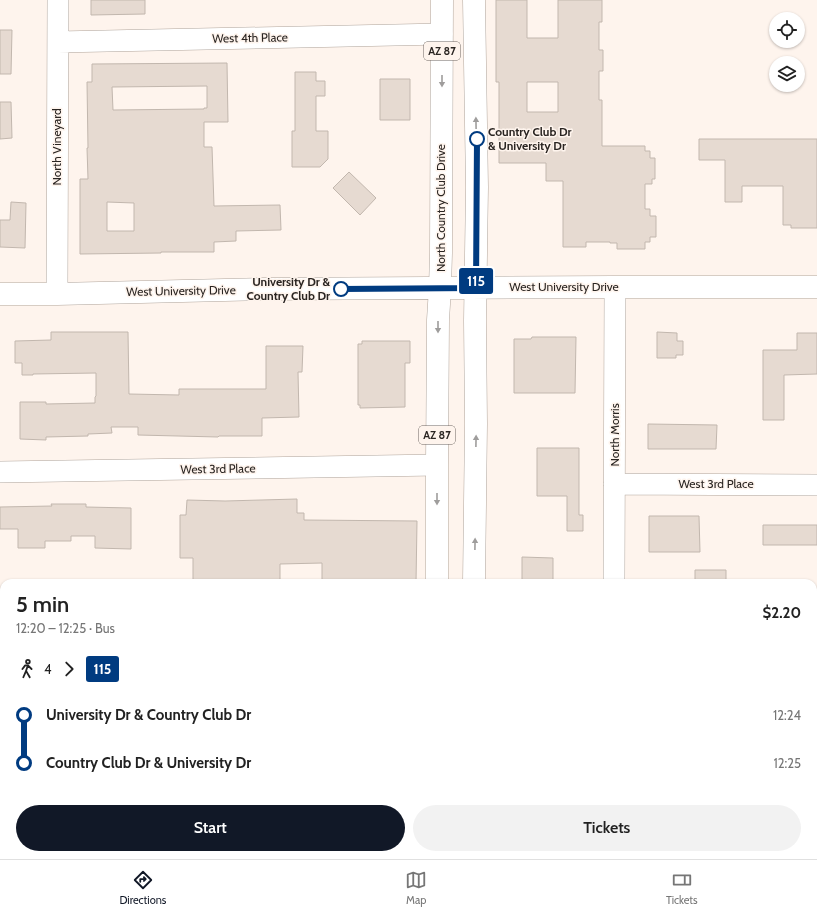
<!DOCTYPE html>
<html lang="en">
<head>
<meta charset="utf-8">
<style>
  :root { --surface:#fff; --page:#f2f2f2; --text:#222; --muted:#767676; --line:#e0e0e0; --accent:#111827 }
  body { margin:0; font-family:Cabin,sans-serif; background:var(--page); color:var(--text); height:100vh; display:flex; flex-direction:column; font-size:15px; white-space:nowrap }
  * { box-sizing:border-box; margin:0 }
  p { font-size:13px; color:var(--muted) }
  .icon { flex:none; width:22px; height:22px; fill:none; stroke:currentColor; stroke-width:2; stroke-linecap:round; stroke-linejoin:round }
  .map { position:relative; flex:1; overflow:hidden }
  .panel { position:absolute; left:0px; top:579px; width:817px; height:280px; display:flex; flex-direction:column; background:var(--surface); border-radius:12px 12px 0 0; box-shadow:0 1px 3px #0004 }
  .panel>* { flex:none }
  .badge { padding:0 8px; border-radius:3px; font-size:14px; line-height:26px }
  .buttons { position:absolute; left:769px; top:12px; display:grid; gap:8px }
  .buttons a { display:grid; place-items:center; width:36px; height:36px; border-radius:50%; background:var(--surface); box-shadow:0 1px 3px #0004; font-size:20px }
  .map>.badge { position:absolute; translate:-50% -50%; box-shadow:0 0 0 2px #fff }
  .legs { display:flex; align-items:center; gap:6px; height:44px; padding:0 16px; font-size:13px }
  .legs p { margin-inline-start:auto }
  .overview { display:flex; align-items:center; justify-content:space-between; height:68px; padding:0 16px }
  h1 { font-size:22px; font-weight:600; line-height:30px }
  .cta { display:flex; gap:8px; margin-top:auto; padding:8px 16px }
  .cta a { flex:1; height:46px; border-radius:24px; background:var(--accent); color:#fff; font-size:16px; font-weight:600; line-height:46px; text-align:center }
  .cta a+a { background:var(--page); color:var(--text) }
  ul { padding:0 16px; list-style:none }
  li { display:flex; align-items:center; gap:14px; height:48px; font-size:15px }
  li i { display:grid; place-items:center; width:6px; height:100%; margin:0 5px; background:currentColor }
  li i::after { content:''; width:10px; height:10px; margin:-5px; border:3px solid; border-radius:50%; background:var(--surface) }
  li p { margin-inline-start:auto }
  li:first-child i { background:linear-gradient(#0000 50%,currentColor 0) }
  li:last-child i { background:linear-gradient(currentColor 50%,#0000 0) }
  .menu { display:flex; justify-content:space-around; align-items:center; height:56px; border-top:1px solid var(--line); background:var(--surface); font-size:11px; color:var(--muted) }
  .menu a { display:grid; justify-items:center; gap:2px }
  .menu .current { color:var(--accent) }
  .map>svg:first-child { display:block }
  .building { fill:#e6dad1; stroke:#c2b7ae; fill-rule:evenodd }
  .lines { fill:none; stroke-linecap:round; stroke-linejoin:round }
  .minor-casing { stroke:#b0a59c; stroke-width:22 }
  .major-casing { stroke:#b0a59c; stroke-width:23 }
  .minor { stroke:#fff; stroke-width:21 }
  .major { stroke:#fff; stroke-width:22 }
  .oneway { fill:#9f9d9c }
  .line-1-casing { stroke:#fff; stroke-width:9 }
  .line-1 { stroke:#003b80; stroke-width:6 }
  .stop-1-dot { fill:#fff; stroke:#003b80; stroke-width:2 }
  .labels { text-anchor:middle; stroke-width:3; stroke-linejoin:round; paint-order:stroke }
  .shield { fill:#fef4ed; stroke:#6a635f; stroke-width:1 }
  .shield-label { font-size:11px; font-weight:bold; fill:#2a2522 }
  .street-label { font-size:12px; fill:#2a2522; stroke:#fef4ed }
  .stop-label { font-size:12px; font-weight:bold; fill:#2a2522; stroke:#fef4ed; text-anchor:start }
</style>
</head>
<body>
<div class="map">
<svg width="817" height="859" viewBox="0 0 817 859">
  <rect width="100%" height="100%" fill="#fef4ed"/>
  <path class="building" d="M91,0H145V14L91,15Z
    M496,0H527V38H558V0H602V22H599V50H603V71H599V100H602V146H645V151H650V158H655V179H652V184H645V209H650V216H656V237H650V242H645V249H617V243H610V242H586V247H563V181H546V163H499V82H496ZM527,82H558V112H527Z
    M0,30H12L11,74H0Z
    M227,63L228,122H204V147H212L214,206L280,205L281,230L236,231V241L214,242V252H161V253L80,254V179H88L87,148H88L87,82H92V64ZM207,86V108H204V109L113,110L112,87ZM107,202L134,203V231H107Z
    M295,72H316V81H325V96H316V131H328V159L320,167H292V131H295Z
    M380,79H410V120H380Z
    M0,102H11L12,138L0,139Z
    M699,139H817V228H791V225H783V186H742V202H725V160H699Z
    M349,172L376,198L360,215L333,188Z
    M11,202L26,203L25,248L0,247V220H10Z
    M51,332H128L129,394L179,395V389H266V346H303L302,372H298L299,417L262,418V436H219L218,437L138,435V427H111L112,433L88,434V436L46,437V440L20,439V402H46V404L95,403V397L96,396V373L33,374V375H22V363H15V341L51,340Z
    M657,332L677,333V341H683V355H676V358H657Z
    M797,333H817V374L784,375V420H763V350H797Z
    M532,337H576L575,393H514V339H531Z
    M362,341H410V363H405V407L360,408V405H358V344H362Z
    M648,424L717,425L716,449H648Z
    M537,448H579V515H583V531H567V496H537Z
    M297,499V513H304V520L417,521L416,583H322V563L280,564V583H193V558H180V515H186L187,500L225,501Z
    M51,504H86V507L131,508V549L95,548V536H71V541H45V548H18V529H0V507L52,506Z
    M649,516H699L700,552H649Z
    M763,525H817V545H763Z
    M522,557L553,558V583H522Z
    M695,570H726V583H695Z"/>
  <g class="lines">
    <g class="minor-casing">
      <path id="minor" d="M58,42L442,34
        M57,294L58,0
        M0,472L437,465
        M614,484L817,485
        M614,583L615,287
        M0,665H4
        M363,859L417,858H470
        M613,859V855"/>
    </g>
    <g class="major-casing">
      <path id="major" d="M474,0L477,187L475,321L476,424L474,583
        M0,294H57L264,289L615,287H817
        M437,583V465L438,320L440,288L441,253L442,0
        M439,855V859
        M470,859V855"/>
    </g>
    <use href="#minor" class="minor"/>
    <use href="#major" class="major"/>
  </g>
  <defs><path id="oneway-solid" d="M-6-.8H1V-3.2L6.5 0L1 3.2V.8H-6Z"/></defs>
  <g class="oneway">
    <use href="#oneway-solid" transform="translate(442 81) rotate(90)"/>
    <use href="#oneway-solid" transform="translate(476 123) rotate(-91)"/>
    <use href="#oneway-solid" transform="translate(438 327) rotate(90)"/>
    <use href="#oneway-solid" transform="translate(476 441) rotate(-89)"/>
    <use href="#oneway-solid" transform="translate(437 499) rotate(90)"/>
    <use href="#oneway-solid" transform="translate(475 544) rotate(-89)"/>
  </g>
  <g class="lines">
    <g class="line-1-casing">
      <path id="line-1" d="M341,289L476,288L477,139"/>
    </g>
    <use href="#line-1" class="line-1"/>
  </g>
  <g class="stop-1-dot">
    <circle cx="477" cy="139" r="7"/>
    <circle cx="341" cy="289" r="7"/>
  </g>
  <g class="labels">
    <g class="shield">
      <rect x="424" y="42" width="36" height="18" rx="3"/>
      <rect x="419" y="426" width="36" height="18" rx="3"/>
    </g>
    <g class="shield-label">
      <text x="442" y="55">AZ 87</text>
      <text x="437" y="439">AZ 87</text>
    </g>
    <g class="street-label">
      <text transform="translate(250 38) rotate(-1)" y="4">West 4th Place</text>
      <text transform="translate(57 147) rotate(-90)" y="4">North Vineyard</text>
      <text transform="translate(441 208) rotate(-90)" y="4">North Country Club Drive</text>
      <text x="564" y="291">West University Drive</text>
      <text transform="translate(181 291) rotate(-1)" y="4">West University Drive</text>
      <text transform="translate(615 435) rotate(-90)" y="4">North Morris</text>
      <text transform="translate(218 469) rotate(-1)" y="4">West 3rd Place</text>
      <text x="716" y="488">West 3rd Place</text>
    </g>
    <g class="stop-label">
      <text x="488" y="136">Country Club Dr<tspan x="488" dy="14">&amp; University Dr</tspan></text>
      <text x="330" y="286" text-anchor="end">University Dr &amp;<tspan x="330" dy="14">Country Club Dr</tspan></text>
    </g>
  </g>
</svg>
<div class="buttons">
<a><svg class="icon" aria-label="locate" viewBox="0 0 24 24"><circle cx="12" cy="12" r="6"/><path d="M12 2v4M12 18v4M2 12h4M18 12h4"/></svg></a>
<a><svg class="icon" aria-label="layers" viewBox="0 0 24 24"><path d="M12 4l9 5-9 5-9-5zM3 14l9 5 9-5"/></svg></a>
</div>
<b class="badge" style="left:476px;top:281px;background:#003b80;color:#fff">115</b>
<section class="panel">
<div class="overview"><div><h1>5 min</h1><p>12:20 – 12:25 · Bus</p></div><b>$2.20</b></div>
<div class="legs"><svg class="icon" aria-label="walk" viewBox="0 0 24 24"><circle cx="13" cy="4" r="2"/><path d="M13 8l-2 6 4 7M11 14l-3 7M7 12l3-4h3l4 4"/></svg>4<svg class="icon" aria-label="forward" viewBox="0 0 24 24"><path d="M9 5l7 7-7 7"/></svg><b class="badge" style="background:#003b80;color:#fff">115</b></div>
<ul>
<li><i style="color:#003b80"></i><b>University Dr &amp; Country Club Dr</b><p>12:24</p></li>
<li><i style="color:#003b80"></i><b>Country Club Dr &amp; University Dr</b><p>12:25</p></li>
</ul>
<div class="cta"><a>Start</a><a>Tickets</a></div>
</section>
</div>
<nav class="menu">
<a class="current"><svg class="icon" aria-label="directions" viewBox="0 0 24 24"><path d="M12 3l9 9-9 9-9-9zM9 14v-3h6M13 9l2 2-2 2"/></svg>Directions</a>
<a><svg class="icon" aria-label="map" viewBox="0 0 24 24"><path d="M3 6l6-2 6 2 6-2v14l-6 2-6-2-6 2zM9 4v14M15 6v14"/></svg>Map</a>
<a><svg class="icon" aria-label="tickets" viewBox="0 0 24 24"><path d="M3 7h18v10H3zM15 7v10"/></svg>Tickets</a>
</nav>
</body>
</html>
